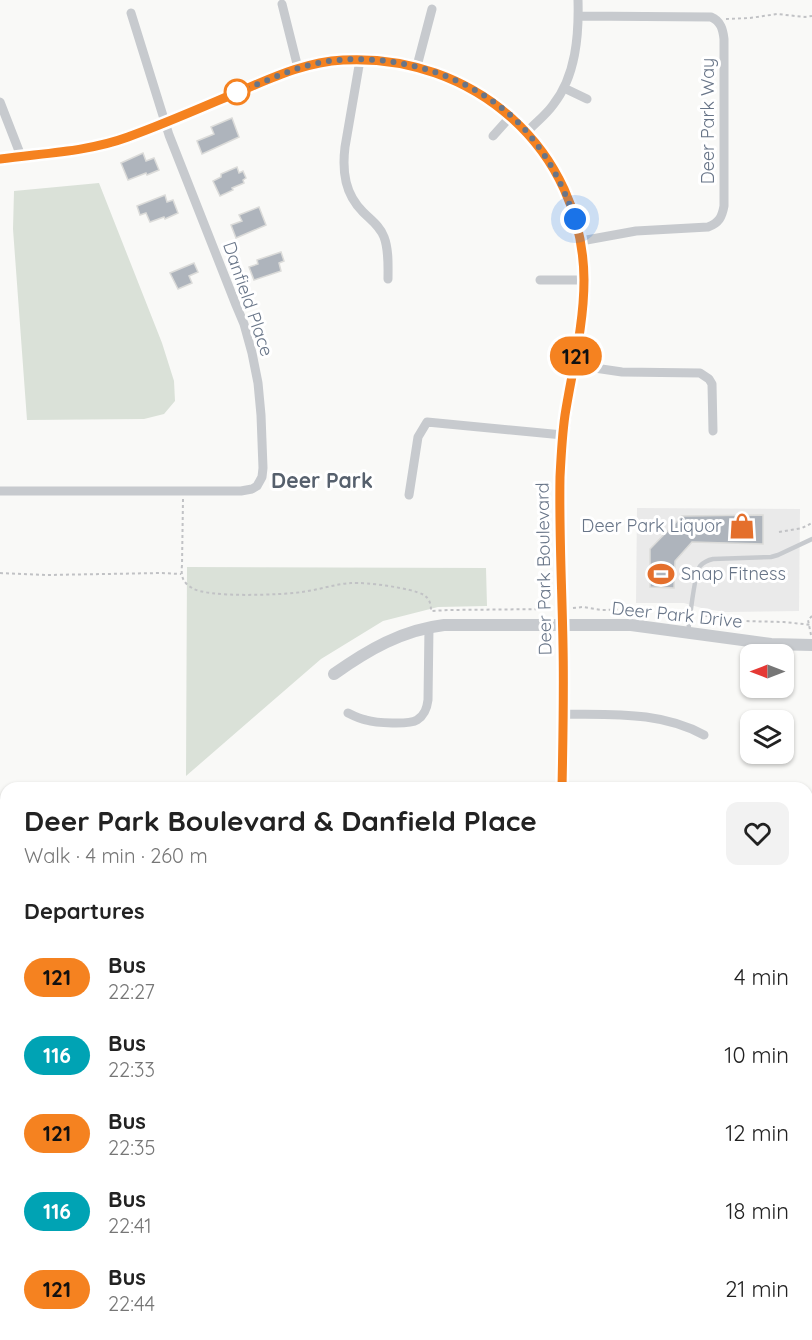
<!DOCTYPE html>
<html lang="en">
<head>
<meta charset="utf-8">
<style>
  :root { --surface:#fff; --page:#f2f2f2; --text:#222; --muted:#767676 }
  body { margin:0; font-family:Quicksand,sans-serif; background:var(--page); color:var(--text); height:100vh; display:flex; flex-direction:column; font-size:22px; white-space:nowrap }
  * { box-sizing:border-box; margin:0 }
  p { font-size:20px; color:var(--muted) }
  .icon { flex:none; width:33px; height:33px; fill:none; stroke:currentColor; stroke-width:2; stroke-linecap:round; stroke-linejoin:round }
  .map { position:relative; flex:1; overflow:hidden }
  .drawer { position:absolute; left:0px; top:782px; width:813px; height:560px; display:flex; flex-direction:column; background:var(--surface); border-radius:18px 18px 0 0; box-shadow:0 2px 4px #0004 }
  .drawer>* { flex:none }
  .badge { padding:0 12px; border-radius:20px; font-size:21px; line-height:39px }
  .needle { width:39px; rotate:270deg }
  .controls { position:absolute; left:740px; top:644px; display:grid; gap:12px }
  .controls a { display:grid; place-items:center; width:54px; height:54px; border-radius:12px; background:var(--surface); box-shadow:0 2px 4px #0004; font-size:30px }
  .you { position:absolute; width:30px; height:30px; margin:-15px; border:4px solid #fff; border-radius:50%; background:#1a73e8; box-shadow:0 0 0 9px #1a73e833 }
  .map>.badge { position:absolute; translate:-50% -50%; box-shadow:0 0 0 3px #fff }
  h2 { padding:0 24px; font-size:22px; line-height:54px }
  .round { display:grid; place-items:center; flex:none; width:63px; height:63px; border-radius:12px; background:var(--page) }
  .overview { display:flex; align-items:center; justify-content:space-between; height:102px; padding:0 24px }
  h1 { font-size:28px; font-weight:700; line-height:45px }
  ul { padding:0; list-style:none }
  li { display:flex; align-items:center; gap:18px; height:78px; padding:0 24px }
  li div { flex:1 }
  li b { display:block; font-size:22px }
  li em { font-style:normal }
  li .badge { min-width:66px; font-weight:700; text-align:center }
  .map>svg:first-child { display:block }
  .built { fill:#eaeaea }
  .green { fill:#dae1d8 }
  .building { fill:#aeb4bc; stroke:#dbdbd9; stroke-width:1.5 }
  .lines { fill:none; stroke-linecap:round; stroke-linejoin:round }
  .secondary-casing { stroke:#b9bdc3; stroke-width:16 }
  .path { stroke:#c1c2c5; stroke-width:2; stroke-dasharray:3 3; stroke-linecap:butt }
  .service { stroke:#c7cace; stroke-width:4.5 }
  .minor { stroke:#c7cace; stroke-width:9 }
  .tertiary { stroke:#c7cace; stroke-width:12 }
  .secondary { stroke:#fff; stroke-width:14 }
  .line-casing { stroke:#fff; stroke-width:14 }
  .line { stroke:#f58220; stroke-width:9 }
  .walk { stroke:#687588; stroke-width:6; stroke-dasharray:0 10.8 }
  .stop-dot { fill:#fff; stroke:#f58220; stroke-width:3 }
  .labels { text-anchor:middle; stroke-width:6; stroke-linejoin:round; paint-order:stroke }
  .street-label { font-size:18px; fill:#687588; stroke:#fff }
  .poi-label { font-size:18px; fill:#687588; stroke:#fff; text-anchor:end }
  .quarter-label { font-size:21px; font-weight:bold; fill:#56606d; stroke:#fff }
</style>
</head>
<body>
<div class="map">
<svg width="812" height="1340" viewBox="0 0 812 1340">
  <rect width="100%" height="100%" fill="#f9f9f7"/>
  <path class="built" d="M637,508L800,509L799,611L726,612L705,609L684,603H636Z"/>
  <path class="green" d="M99,183L162,343L174,381L175,401L164,414L144,419L27,420L13,229L14,191Z
    M187,567L486,568L487,606L438,607L383,621L321,659L186,776Z"/>
  <path class="building" d="M232,118L239,137L202,154L197,141L214,134L211,127Z
    M143,153L146,161L154,158L159,170L147,175L146,173L128,180L121,163Z
    M237,167L239,173L243,171L246,178L243,180L244,183L232,188L233,190L220,196L213,181L221,177V174Z
    M165,195L167,202L173,200L178,213L165,219L164,217L150,222L146,213L140,215L137,206Z
    M259,207L266,225L236,238L231,225L242,221L239,215Z
    M281,252L284,261L279,263L281,271L254,280L249,267L258,264L257,260Z
    M194,263L198,272L189,276L192,283L178,289L170,273Z
    M763,515V544L692,542L675,561L674,588L650,587V549L682,516Z"/>
  <g class="lines">
    <g class="secondary-casing">
      <path id="secondary" d="M807,1209L812,1202
        M0,1223H6
        M807,1231H812
        M0,1242L6,1243
        M807,1251H812
        M807,1275L812,1282"/>
    </g>
    <path class="path" d="M726,19L750,18L777,14L805,17L812,16
      M183,499L182,565C181,576 182,582 192,588C207,598 282,595 302,592C318,590 335,584 351,583C366,582 412,588 424,595C430,599 431,605 431,611L449,610L552,609
      M779,532L802,528L812,523
      M0,573L47,575L162,573L181,574
      M573,608L583,607L601,610L639,609L684,613
      M699,615L742,621L784,622L812,625
      M811,635L808,620L812,616
      M0,1111L6,1114
      M807,1295L812,1307"/>
    <path class="service" d="M688,632C690,619 694,574 700,566C704,562 708,560 713,559L771,557L778,555L812,539"/>
    <path class="minor" d="M282,4L298,68
      M578,16L711,17C721,21 723,30 724,39V206C722,217 719,223 708,227L636,231L581,241
      M360,60L345,147C342,172 345,194 363,212C371,220 380,226 384,237C389,250 388,266 388,279
      M417,66L432,9
      M564,88L587,99
      M0,102L21,156
      M527,132C535,123 546,115 553,105C576,76 579,35 578,0
      M493,136L511,116
      M540,280H584
      M574,365L622,372L700,373L709,379L712,384L713,431
      M0,491H241L252,489L257,486L262,477L263,468L261,415L258,383L252,353L244,324L236,305L169,135L131,13
      M409,495L418,437L427,422L563,435
      M562,625L563,788
      M348,713C354,716 360,719 366,720C376,723 409,725 417,720C425,715 427,708 428,700L429,627
      M563,714C612,715 660,711 704,735
      M0,1275L6,1276
      M289,1340V1336"/>
    <path class="tertiary" d="M0,159C43,154 86,152 127,137C168,123 207,105 247,88C268,79 290,69 313,64C361,53 415,62 459,83C543,123 588,207 584,298C581,345 567,390 563,437C557,498 562,563 562,625
      M334,674C368,650 402,630 444,625H631L771,644L812,645"/>
    <use href="#secondary" class="secondary"/>
  </g>
  <g class="lines">
    <g class="line-casing">
      <path id="line" d="M0,159C43,153 87,152 128,137C167,123 205,106 243,90C276,76 307,62 343,60C473,53 583,149 584,280C584,326 572,371 565,415C562,436 561,457 560,477C559,533 562,589 563,645C564,692 563,740 562,788"/>
    </g>
    <use href="#line" class="line"/>
    <path class="walk" d="M237,92C266,82 293,67 323,62C394,50 480,77 527,132C550,159 563,186 575,219"/>
  </g>
  <defs>
    <g id="shop-bare" transform="scale(2.07)"><path d="M-5-2.5h2.3a2.7 3.5 0 0 1 5.4 0H5L5.5 6h-11ZM-1.5-2.5h3a1.5 2.3 0 0 0-3 0Z" fill="#e46f2c" stroke="#fff" stroke-width="2.5" paint-order="stroke"/></g>
    <g id="stadium-bare" transform="scale(2.07)"><path d="M0-5a6.5 5 0 1 0 0 10a6.5 5 0 1 0 0-10ZM-3.5-1.8h7v3.6h-7Z" fill="#e46f2c" stroke="#fff" stroke-width="2.5" paint-order="stroke"/></g>
  </defs>
  <g fill-rule="evenodd">
    <use href="#shop-bare" x="742" y="526"/>
    <use href="#stadium-bare" x="661" y="574"/>
  </g>
  <circle class="stop-dot" cx="237" cy="92" r="12"/>
  <g class="labels">
    <g class="street-label">
      <text transform="translate(708 121) rotate(-90)" y="6">Deer Park Way</text>
      <text transform="translate(248 299) rotate(71)" y="6">Danfield Place</text>
      <text transform="translate(544 569) rotate(-91)" y="6">Deer Park Boulevard</text>
      <text transform="translate(677 615) rotate(6)" y="6">Deer Park Drive</text>
    </g>
    <g class="poi-label">
      <text x="722" y="532">Deer Park Liquor</text>
      <text x="681" y="580" text-anchor="start">Snap Fitness</text>
    </g>
    <g class="quarter-label">
      <text x="322" y="488">Deer Park</text>
    </g>
  </g>
</svg>
<div class="controls">
<a><svg class="needle" viewBox="-14 -14 28 28"><path d="M0-13l5 13h-10z" fill="#e53935"/><path d="M0 13l5-13h-10z" fill="#767676"/></svg></a>
<a><svg class="icon" aria-label="layers" viewBox="0 0 24 24"><path d="M12 4l9 5-9 5-9-5zM3 14l9 5 9-5"/></svg></a>
</div>
<div class="you" style="left:575px;top:219px"></div>
<b class="badge" style="left:576px;top:356px;background:#f58220;color:#111">121</b>
<section class="drawer">
<div class="overview"><div><h1>Deer Park Boulevard &amp; Danfield Place</h1><p>Walk · 4 min · 260 m</p></div><a class="round"><svg class="icon" aria-label="heart" viewBox="0 0 24 24"><path d="M12 20l-8-8c-3-5 5-10 8-4 3-6 11-1 8 4z"/></svg></a></div>
<h2>Departures</h2>
<ul>
<li><span class="badge" style="background:#f58220;color:#111">121</span><div><b>Bus</b><p>22:27</p></div><em>4 min</em></li>
<li><span class="badge" style="background:#00a3b4;color:#fff">116</span><div><b>Bus</b><p>22:33</p></div><em>10 min</em></li>
<li><span class="badge" style="background:#f58220;color:#111">121</span><div><b>Bus</b><p>22:35</p></div><em>12 min</em></li>
<li><span class="badge" style="background:#00a3b4;color:#fff">116</span><div><b>Bus</b><p>22:41</p></div><em>18 min</em></li>
<li><span class="badge" style="background:#f58220;color:#111">121</span><div><b>Bus</b><p>22:44</p></div><em>21 min</em></li>
</ul>
</section>
</div>
</body>
</html>
